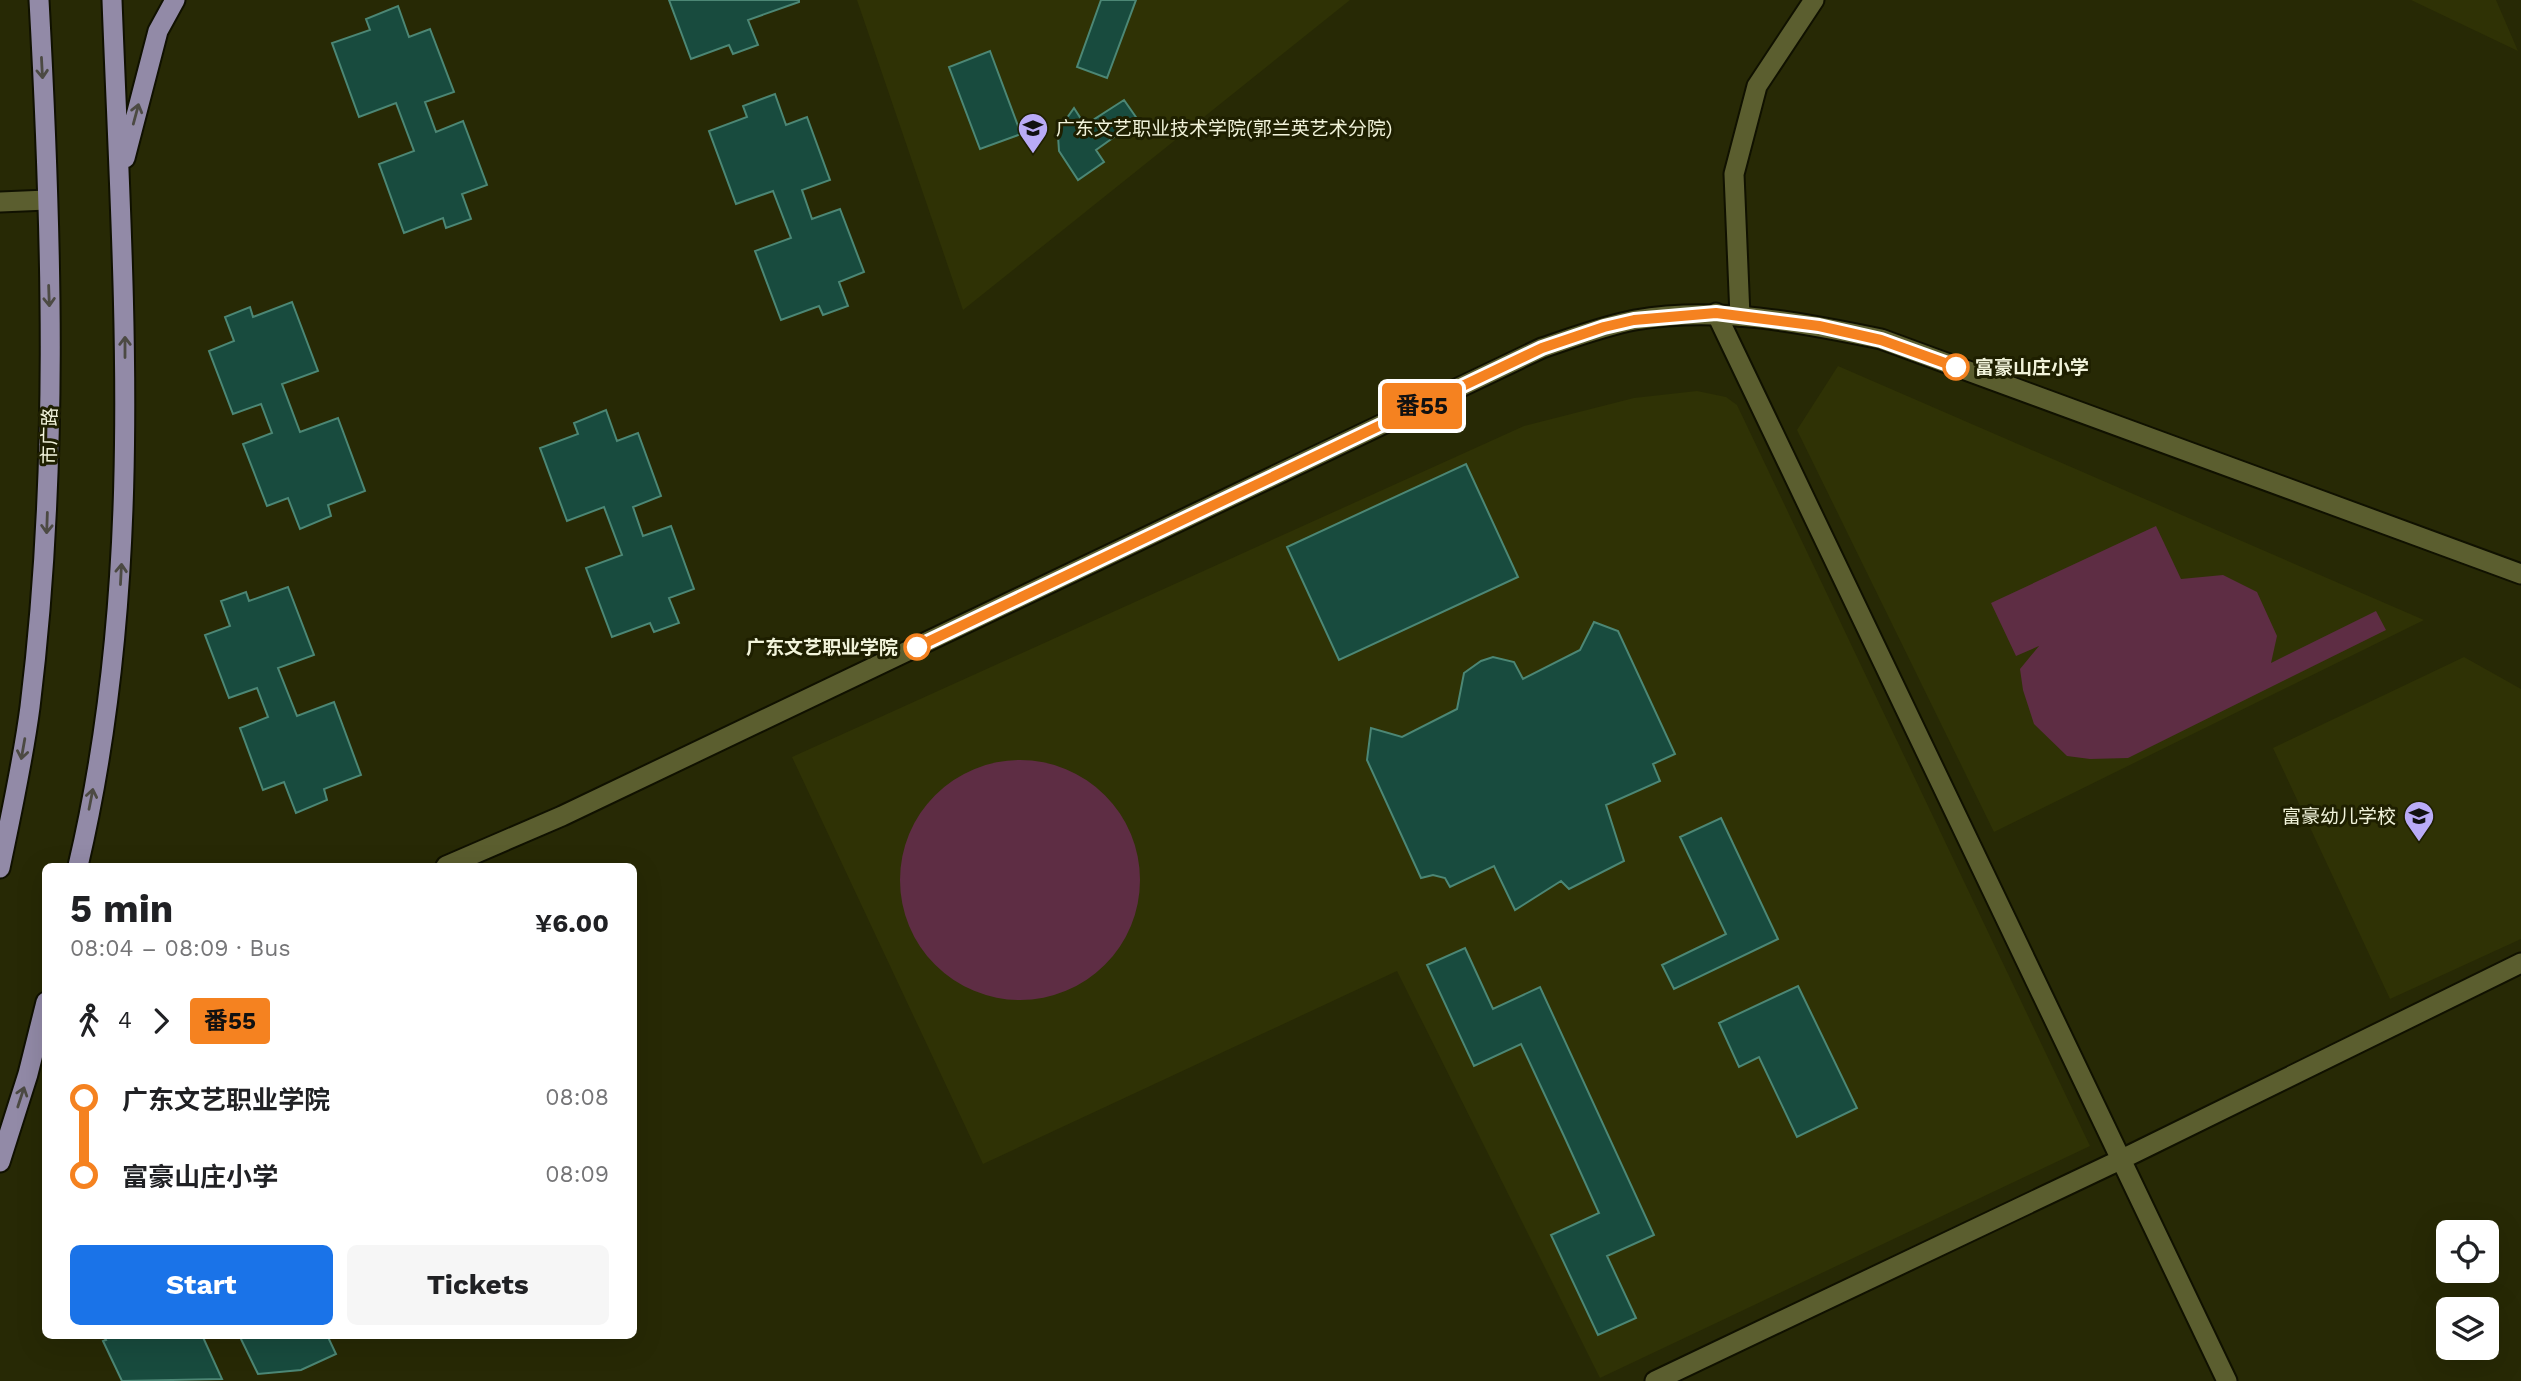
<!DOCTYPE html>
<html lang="en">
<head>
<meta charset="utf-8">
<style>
  :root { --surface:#fff; --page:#f6f6f6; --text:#202124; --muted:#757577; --accent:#1a73e8 }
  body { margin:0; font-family:"Work Sans","Noto Sans SC",sans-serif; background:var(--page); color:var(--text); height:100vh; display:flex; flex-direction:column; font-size:26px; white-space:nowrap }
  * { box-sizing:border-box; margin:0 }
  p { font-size:23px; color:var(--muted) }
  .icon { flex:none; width:38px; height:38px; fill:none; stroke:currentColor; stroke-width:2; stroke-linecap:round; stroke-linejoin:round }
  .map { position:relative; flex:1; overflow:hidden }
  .panel { position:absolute; left:42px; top:863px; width:595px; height:476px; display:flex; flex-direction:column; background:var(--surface); border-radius:10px; box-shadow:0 7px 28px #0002 }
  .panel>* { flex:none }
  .badge { padding:0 14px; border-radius:5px; font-size:24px; line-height:46px }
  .tools { position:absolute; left:2436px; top:1220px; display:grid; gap:14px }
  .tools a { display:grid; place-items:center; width:63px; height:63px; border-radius:10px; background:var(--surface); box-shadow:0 7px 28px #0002; font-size:35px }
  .map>.badge { position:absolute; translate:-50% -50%; box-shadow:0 0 0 4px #fff }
  .legs { display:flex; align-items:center; gap:10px; height:77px; padding:0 28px; font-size:23px }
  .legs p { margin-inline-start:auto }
  .summary { display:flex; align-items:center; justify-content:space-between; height:119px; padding:0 28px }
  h1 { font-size:38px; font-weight:700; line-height:52px }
  .button { display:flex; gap:14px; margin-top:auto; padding:14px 28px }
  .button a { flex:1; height:80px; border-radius:10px; background:var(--accent); color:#fff; font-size:28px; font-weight:700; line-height:80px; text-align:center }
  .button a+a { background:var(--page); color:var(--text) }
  ul { padding:0 28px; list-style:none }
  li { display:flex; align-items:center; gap:24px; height:77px; font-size:26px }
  li i { display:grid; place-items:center; width:10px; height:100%; margin:0 9px; background:currentColor }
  li i::after { content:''; width:18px; height:18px; margin:-9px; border:5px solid; border-radius:50%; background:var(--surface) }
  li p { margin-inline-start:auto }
  li:first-child i { background:linear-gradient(#0000 50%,currentColor 0) }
  li:last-child i { background:linear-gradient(currentColor 50%,#0000 0) }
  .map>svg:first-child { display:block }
  .built { fill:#2f3205 }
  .green { fill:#5e2d44 }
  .building { fill:#184b3e; stroke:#4c8775; stroke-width:2 }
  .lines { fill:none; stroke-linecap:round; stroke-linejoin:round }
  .minor-casing { stroke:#101100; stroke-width:23 }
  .tertiary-casing { stroke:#101100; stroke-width:23 }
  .primary-casing { stroke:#101100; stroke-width:23 }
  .minor { stroke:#5b5e2f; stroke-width:19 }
  .tertiary { stroke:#5b5e2f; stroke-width:19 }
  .primary { stroke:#928aa7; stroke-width:19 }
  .oneway { stroke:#4c4a43 }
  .line-1-casing { stroke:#fff; stroke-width:16 }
  .line-1 { stroke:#f58220; stroke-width:10 }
  .stop-1-dot { fill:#fff; stroke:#f58220; stroke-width:3.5 }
  .labels { text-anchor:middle; stroke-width:6; stroke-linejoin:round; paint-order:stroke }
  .poi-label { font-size:19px; fill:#f1f3da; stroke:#1e1f00; text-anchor:start }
  .stop-label { font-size:19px; font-weight:bold; fill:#f1f3da; stroke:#1e1f00; text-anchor:start }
  .street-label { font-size:19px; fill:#f1f3da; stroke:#1e1f00 }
</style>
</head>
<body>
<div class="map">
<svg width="2521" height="1381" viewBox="0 0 2521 1381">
  <rect width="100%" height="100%" fill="#272905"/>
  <path class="built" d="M857,0H1350L963,310Z
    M2411,0H2496L2518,51Z
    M1838,366L2424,620L1994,832L1797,430Z
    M1697,391L1726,397L1737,405L2090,1146L1600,1378L1397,971L983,1164L792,757L1524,426L1634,398Z
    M2464,657L2521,689V939L2390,999L2273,748Z"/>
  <path class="green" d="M2156,526L2181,579L2223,575L2257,592L2277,636L2271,663L2376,611L2386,630L2128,758L2090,759L2067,756L2034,724L2023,690L2020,669L2039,646L2016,656L1991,603Z
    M900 880a120 120 0 1 1 240 0a120 120 0 1 1-240 0Z"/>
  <path class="building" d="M669,0H799V2L748,20L758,45L733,54L729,45L691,59Z
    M1101,0H1136L1107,78L1077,67Z
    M398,6L409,37L430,29L454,92L425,102L436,132L463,121L487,185L462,194L471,219L446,228L443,218L404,233L379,164L414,151L396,103L359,117L332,43L370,30L366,19Z
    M990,51L1021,134L980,149L949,67Z
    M775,94L786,125L807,117L830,180L802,190L812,219L840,209L864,272L839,282L848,306L823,315L819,306L781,320L755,251L791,238L773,191L736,204L709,131L747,117L743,106Z
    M1124,100L1138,120L1096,150L1104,162L1078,180L1059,151L1058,136L1062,125L1074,108L1085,125Z
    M292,302L318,371L282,384L300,432L338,418L365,491L328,505L331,516L300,529L288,498L267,506L243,444L272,433L261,404L233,414L209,351L234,341L225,317L250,307L253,317Z
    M606,410L617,441L638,433L661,496L633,507L643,536L671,526L694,589L669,598L679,623L654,632L650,623L612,637L586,568L622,555L604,507L567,521L540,448L578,434L574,423Z
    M1466,464L1518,577L1339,660L1287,547Z
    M288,587L314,655L278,668L297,716L334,702L361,775L324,789L327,800L296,813L284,782L263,790L240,728L268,717L257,688L229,698L205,635L230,626L221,601L246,592L249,601Z
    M1594,622L1618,631L1675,754L1653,764L1660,781L1606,805L1624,861L1569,889L1561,881L1515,910L1494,866L1450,887L1445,878L1433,875L1421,878L1367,760L1371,728L1402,737L1457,709L1464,673L1481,661L1493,657L1514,662L1523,679L1580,650Z
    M1721,818L1778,939L1674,989L1662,965L1726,934L1680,837Z
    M1465,948L1493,1009L1540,987L1654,1235L1607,1256L1636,1318L1598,1335L1551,1235L1599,1213L1564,1136L1521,1044L1474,1066L1427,965Z
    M1798,986L1857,1108L1797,1137L1759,1057L1739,1067L1719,1023Z
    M103,1335H202L222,1379L122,1381L103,1341L106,1340Z
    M239,1335H327L336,1354L301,1370L258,1374Z"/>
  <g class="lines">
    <g class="minor-casing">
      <path id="minor" d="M0,202L47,200
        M1716,313L2227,1381
        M1740,316L1734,174L1757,86L1814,0
        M1655,1381L2120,1160L2521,963"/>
    </g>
    <g class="tertiary-casing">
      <path id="tertiary" d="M446,866L562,816L1542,348C1572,338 1603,326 1635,320C1717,306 1800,322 1881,339L2521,574"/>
    </g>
    <g class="primary-casing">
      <path id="primary" d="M125,158L158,31L175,0
        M78,866C146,578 123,293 112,0
        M0,868C11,815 23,761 30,707C59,472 52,235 39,0
        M0,1162L28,1074L46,1002"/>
    </g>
    <use href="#minor" class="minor"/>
    <use href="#tertiary" class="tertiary"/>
    <use href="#primary" class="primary"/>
  </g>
  <defs><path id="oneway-shaft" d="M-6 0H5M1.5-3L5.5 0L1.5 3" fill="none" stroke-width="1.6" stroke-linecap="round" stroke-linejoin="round" transform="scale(1.75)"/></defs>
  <g class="oneway">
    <use href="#oneway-shaft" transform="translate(42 68) rotate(87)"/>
    <use href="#oneway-shaft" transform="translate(136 114) rotate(-75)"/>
    <use href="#oneway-shaft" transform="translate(49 296) rotate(88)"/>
    <use href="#oneway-shaft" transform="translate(125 347) rotate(-90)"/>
    <use href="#oneway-shaft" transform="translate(47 523) rotate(92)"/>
    <use href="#oneway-shaft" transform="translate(121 574) rotate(-87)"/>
    <use href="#oneway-shaft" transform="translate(23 749) rotate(100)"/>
    <use href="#oneway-shaft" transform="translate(91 799) rotate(-79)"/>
    <use href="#oneway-shaft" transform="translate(21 1097) rotate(-72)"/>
  </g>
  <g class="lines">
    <g class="line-1-casing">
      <path id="line-1" d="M917,647L1542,348L1604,327L1634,320L1716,313L1819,326L1881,340L1956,367"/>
    </g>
    <use href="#line-1" class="line-1"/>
  </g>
  <defs>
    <g id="university-pin" transform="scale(1.575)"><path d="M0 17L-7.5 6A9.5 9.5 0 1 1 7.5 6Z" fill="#b9abf7" stroke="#1e1f00"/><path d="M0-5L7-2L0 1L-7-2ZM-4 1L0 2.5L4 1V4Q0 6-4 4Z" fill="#111"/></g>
    <g id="school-pin" transform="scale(1.575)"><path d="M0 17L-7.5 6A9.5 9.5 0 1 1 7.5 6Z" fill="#b9abf7" stroke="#1e1f00"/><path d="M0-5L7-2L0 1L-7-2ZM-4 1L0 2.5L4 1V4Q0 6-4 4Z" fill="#111"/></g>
  </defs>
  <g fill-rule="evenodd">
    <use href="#university-pin" x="1033" y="128"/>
    <use href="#school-pin" x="2419" y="816"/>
  </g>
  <g class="stop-1-dot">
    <circle cx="1956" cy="367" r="12"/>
    <circle cx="917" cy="647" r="12"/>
  </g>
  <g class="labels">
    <g class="poi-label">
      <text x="1056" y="135">广东文艺职业技术学院(郭兰英艺术分院)</text>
      <text x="2396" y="823" text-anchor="end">富豪幼儿学校</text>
    </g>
    <g class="stop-label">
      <text x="1975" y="374">富豪山庄小学</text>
      <text x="898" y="654" text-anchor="end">广东文艺职业学院</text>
    </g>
    <g class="street-label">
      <text transform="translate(49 436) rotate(-89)" y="7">市广路</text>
    </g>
  </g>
</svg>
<div class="tools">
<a><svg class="icon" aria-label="locate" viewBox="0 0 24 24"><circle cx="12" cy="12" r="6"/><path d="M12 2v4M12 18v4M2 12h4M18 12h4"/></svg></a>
<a><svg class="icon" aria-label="layers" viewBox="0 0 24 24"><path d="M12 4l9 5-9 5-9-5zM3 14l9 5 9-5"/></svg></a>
</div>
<b class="badge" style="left:1422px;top:406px;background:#f58220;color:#111">番55</b>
<section class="panel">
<div class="summary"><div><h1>5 min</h1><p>08:04 – 08:09 · Bus</p></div><b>¥6.00</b></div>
<div class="legs"><svg class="icon" aria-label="walk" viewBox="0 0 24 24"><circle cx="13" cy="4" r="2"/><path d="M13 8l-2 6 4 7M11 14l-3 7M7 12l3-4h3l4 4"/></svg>4<svg class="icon" aria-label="forward" viewBox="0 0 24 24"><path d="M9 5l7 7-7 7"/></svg><b class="badge" style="background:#f58220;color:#111">番55</b></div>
<ul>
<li><i style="color:#f58220"></i><b>广东文艺职业学院</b><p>08:08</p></li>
<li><i style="color:#f58220"></i><b>富豪山庄小学</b><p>08:09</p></li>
</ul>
<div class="button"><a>Start</a><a>Tickets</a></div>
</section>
</div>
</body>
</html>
